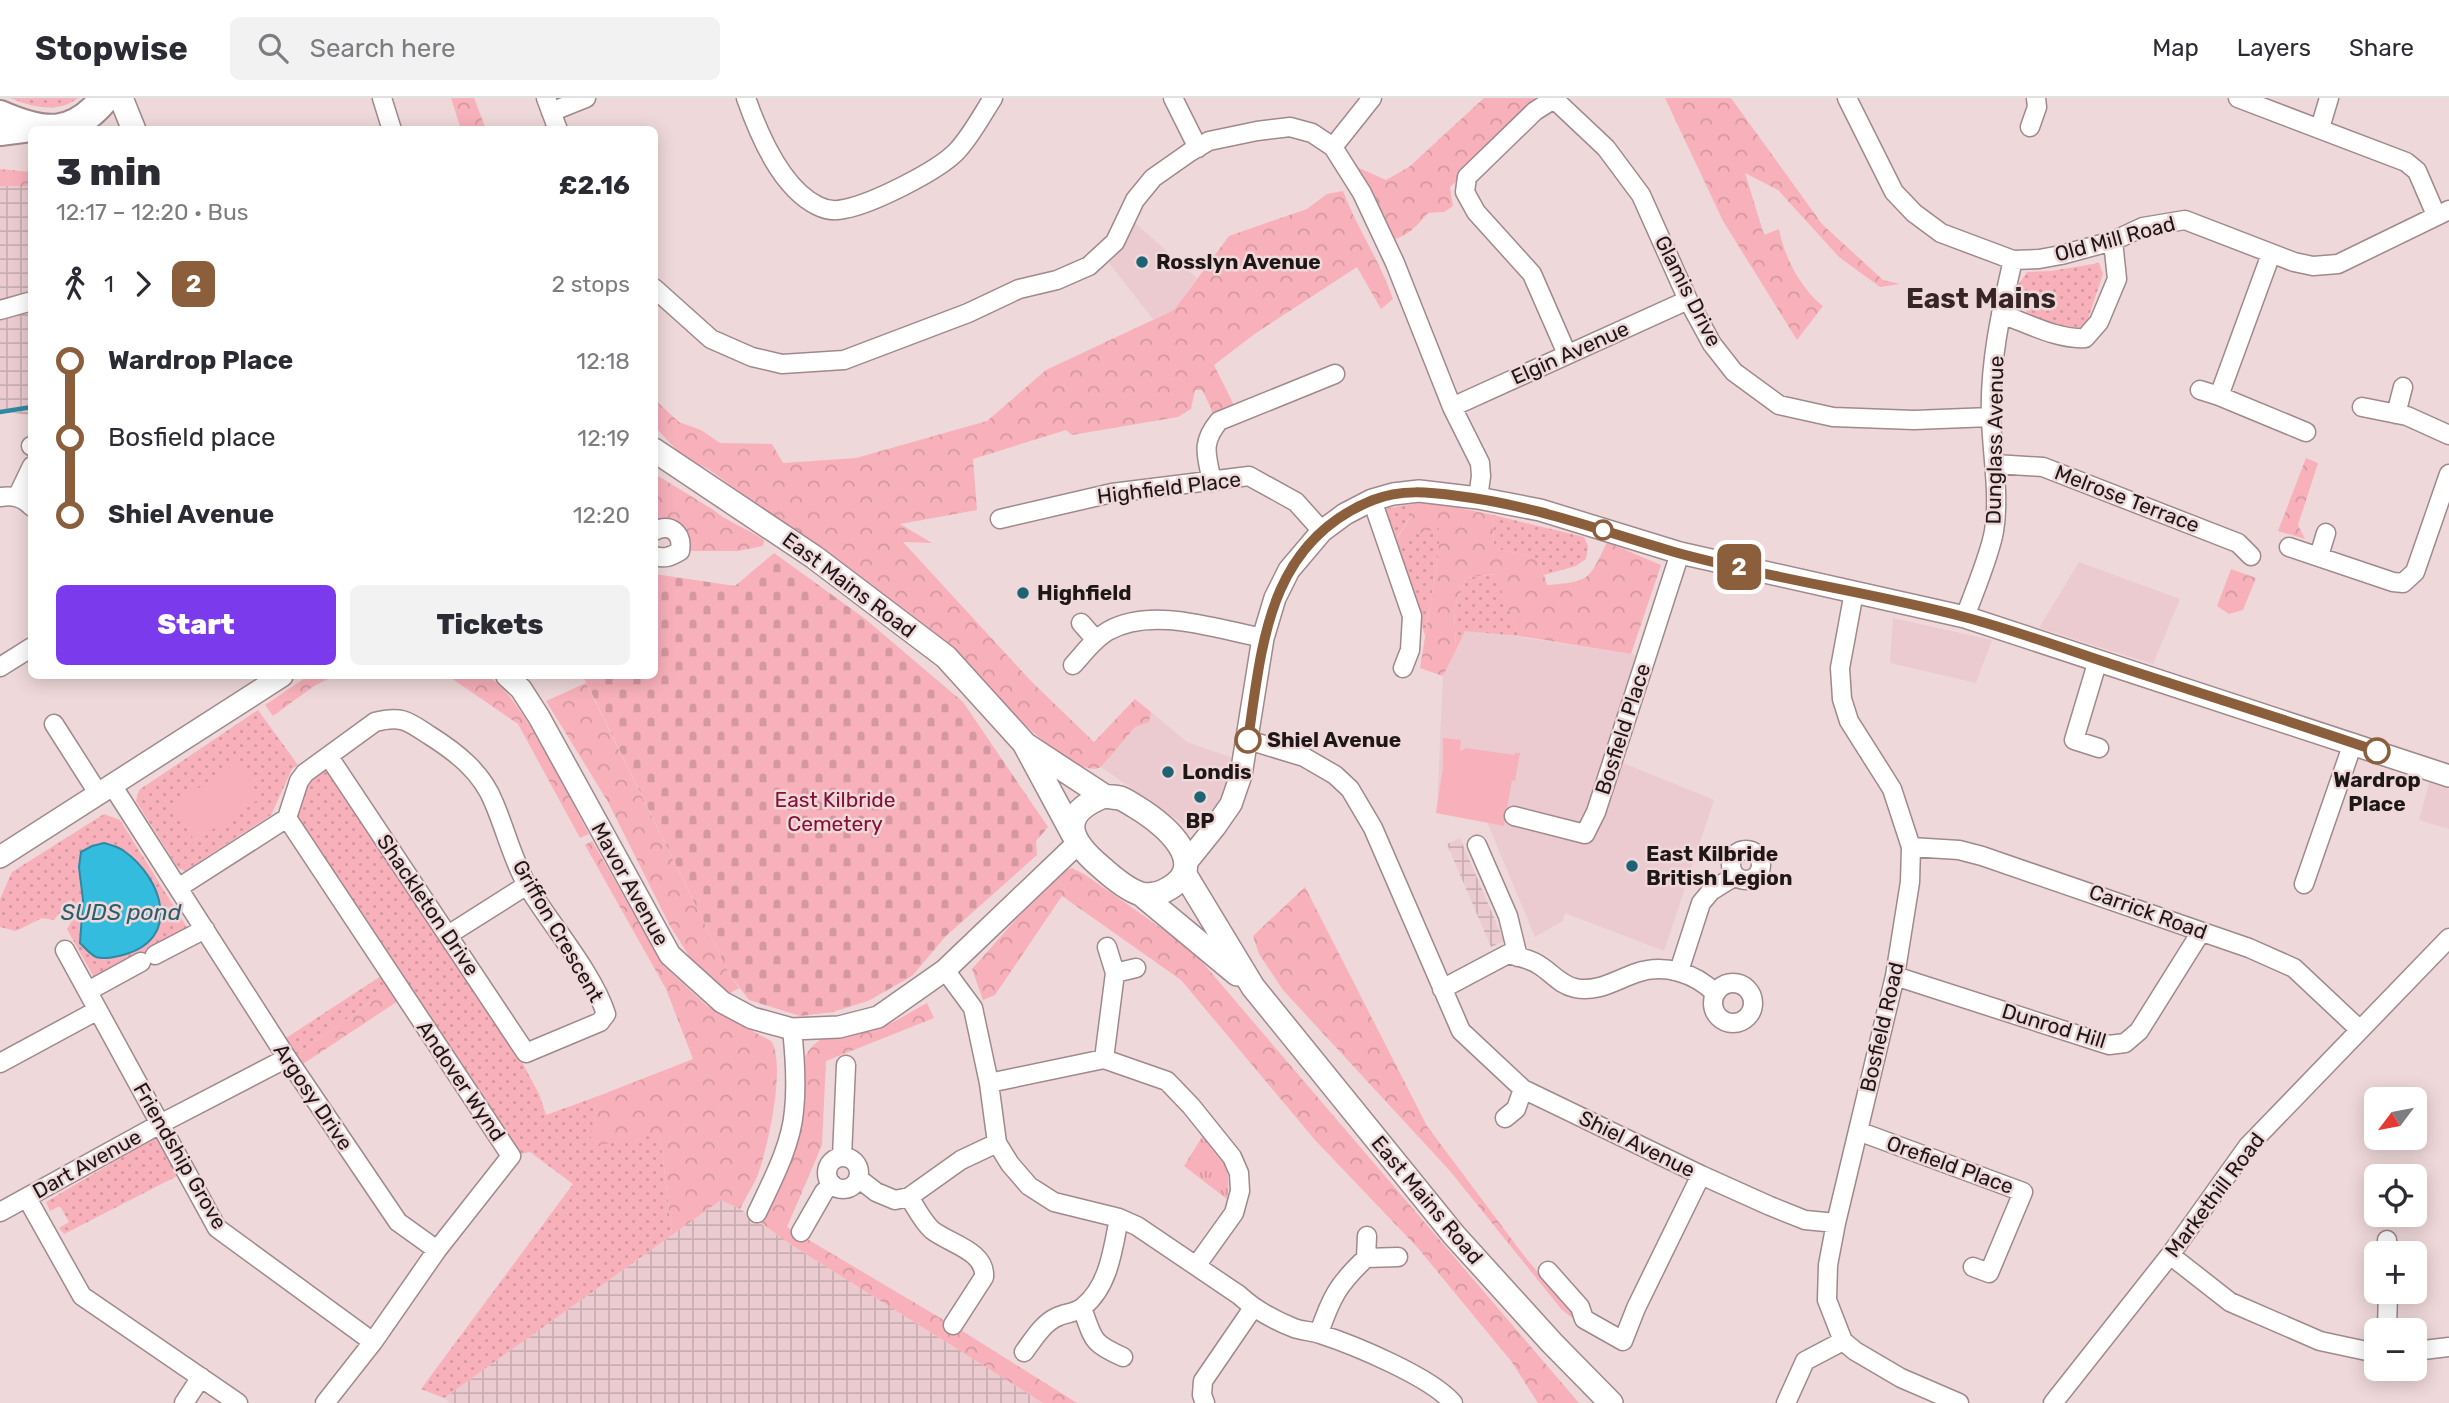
<!DOCTYPE html>
<html lang="en">
<head>
<meta charset="utf-8">
<style>
  :root { --surface:#fff; --page:#f2f2f3; --text:#2b2b33; --muted:#7c7c81; --line:#e1e1e2; --accent:#7c3aed }
  body { margin:0; font-family:Rubik,sans-serif; background:var(--page); color:var(--text); height:100vh; display:flex; flex-direction:column; font-size:26px; white-space:nowrap }
  * { box-sizing:border-box; margin:0 }
  p { font-size:23px; color:var(--muted) }
  .icon { flex:none; width:38px; height:38px; fill:none; stroke:currentColor; stroke-width:2; stroke-linecap:round; stroke-linejoin:round }
  .map { position:relative; flex:1; overflow:hidden }
  .sheet { position:absolute; left:28px; top:28px; width:630px; height:553px; display:flex; flex-direction:column; background:var(--surface); border-radius:10px; box-shadow:0 4px 18px #0003 }
  .sheet>* { flex:none }
  .badge { padding:0 14px; border-radius:10px; font-size:24px; line-height:46px }
  .needle { width:46px; rotate:238deg }
  .fabs { position:absolute; left:2364px; top:989px; display:grid; gap:14px }
  .fabs a { display:grid; place-items:center; width:63px; height:63px; border-radius:10px; background:var(--surface); box-shadow:0 4px 18px #0003; font-size:35px }
  .map>.badge { position:absolute; translate:-50% -50%; box-shadow:0 0 0 4px #fff }
  .legs { display:flex; align-items:center; gap:10px; height:77px; padding:0 28px; font-size:23px }
  .legs p { margin-inline-start:auto }
  .headline { display:flex; align-items:center; justify-content:space-between; height:119px; padding:0 28px }
  h1 { font-size:38px; font-weight:800; line-height:52px }
  .cta { display:flex; gap:14px; margin-top:auto; padding:14px 28px }
  .cta a { flex:1; height:80px; border-radius:10px; background:var(--accent); color:#fff; font-size:28px; font-weight:800; line-height:80px; text-align:center }
  .cta a+a { background:var(--page); color:var(--text) }
  ul { padding:0 28px; list-style:none }
  li { display:flex; align-items:center; gap:24px; height:77px; font-size:26px }
  li i { display:grid; place-items:center; width:10px; height:100%; margin:0 9px; background:currentColor }
  li i::after { content:''; width:18px; height:18px; margin:-9px; border:5px solid; border-radius:50%; background:var(--surface) }
  li p { margin-inline-start:auto }
  li:first-child i { background:linear-gradient(#0000 50%,currentColor 0) }
  li:last-child i { background:linear-gradient(currentColor 50%,#0000 0) }
  header { display:flex; align-items:center; gap:42px; box-sizing:border-box; height:98px; padding:0 35px; background:var(--surface); border-bottom:2px solid var(--line) }
  header strong { font-size:33px }
  nav { display:flex; gap:38px; margin-inline-start:auto; font-size:24px }
  .search { width:490px; height:63px; background:var(--page); display:flex; align-items:center; gap:18px; box-sizing:border-box; padding:0 24px; border-radius:10px; color:var(--muted); font-size:26px }
  .map>svg:first-child { display:block }
  .built { fill:#ebcbcf }
  .industrial { fill:url(#industrial-grid) }
  .grass { fill:url(#grass-dots) }
  .forest { fill:url(#forest-crowns) }
  .cemetery { fill:url(#cemetery-stones) }
  .park { fill:url(#park-tufts) }
  .garden { fill:#f8b1bb }
  .water { fill:#33bcdd; stroke:#2d8aa2; stroke-width:2 }
  .lines { fill:none; stroke-linecap:round; stroke-linejoin:round }
  .stream { stroke:#2d8aa2; stroke-width:4.5 }
  .minor-casing { stroke:#9f898c; stroke-width:21 }
  .tertiary-casing { stroke:#9f898c; stroke-width:24 }
  .secondary-casing { stroke:#9f898c; stroke-width:26 }
  .primary-casing { stroke:#9f898c; stroke-width:30 }
  .trunk-casing { stroke:#9f898c; stroke-width:32 }
  .minor { stroke:#fff; stroke-width:18 }
  .tertiary { stroke:#fff; stroke-width:21 }
  .secondary { stroke:#fff; stroke-width:23 }
  .primary { stroke:#fff; stroke-width:26 }
  .trunk { stroke:#fff; stroke-width:28 }
  .line-1-casing { stroke:#fff; stroke-width:16 }
  .line-1 { stroke:#8b5e3c; stroke-width:10 }
  .poi-dot { fill:#1e6374; stroke:#efd8da; stroke-width:2.5 }
  .stop-1-dot { fill:#fff; stroke:#8b5e3c; stroke-width:3.5 }
  .labels { text-anchor:middle; stroke-width:5; stroke-linejoin:round; paint-order:stroke }
  .street-label { font-size:21px; fill:#1e1617; stroke:#efd8da }
  .poi-label { font-size:21px; font-weight:bold; fill:#1e1617; stroke:#efd8da; text-anchor:start }
  .stop-label { font-size:21px; font-weight:bold; fill:#1e1617; stroke:#efd8da; text-anchor:start }
  .park-label { font-size:21px; fill:#860f35; stroke:#efd8da }
  .water-label { font-size:23px; font-style:italic; fill:#295e6c; stroke:#efd8da }
  .district-label { font-size:28px; font-weight:bold; fill:#362527; stroke:#efd8da }
</style>
</head>
<body>
<header>
<strong>Stopwise</strong>
<div class="search"><svg class="icon" aria-label="search" viewBox="0 0 24 24"><circle cx="10" cy="10" r="6"/><path d="M15 15l6 6"/></svg>Search here</div>
<nav><a>Map</a><a>Layers</a><a>Share</a></nav>
</header>
<div class="map">
<svg width="2449" height="1305" viewBox="0 0 2449 1305">
  <defs>
    <pattern id="industrial-grid" width="8" height="8" patternUnits="userSpaceOnUse" patternTransform="scale(1.75)"><rect width="8" height="8" fill="#ebcbcf"/><path d="M0 4h8M4 0v8" fill="none" stroke="#c9aeb1"/></pattern>
    <pattern id="grass-dots" width="8" height="8" patternUnits="userSpaceOnUse" patternTransform="scale(1.75)"><rect width="8" height="8" fill="#f8b1bb"/><path d="M2 2h.1M6 6h.1" fill="none" stroke="#d498a0" stroke-width="1.8" stroke-linecap="round"/></pattern>
    <pattern id="forest-crowns" width="20" height="18" patternUnits="userSpaceOnUse" patternTransform="scale(1.75)"><rect width="20" height="18" fill="#f8b1bb"/><path d="M2 6a3 3 0 1 1 6 0M12 15a3 3 0 1 1 6 0" fill="none" stroke="#d498a0"/></pattern>
    <pattern id="cemetery-stones" width="16" height="16" patternUnits="userSpaceOnUse" patternTransform="scale(1.75)"><rect width="16" height="16" fill="#f8b1bb"/><path d="M2 7V4a2 2 0 0 1 4 0v3zM10 15v-3a2 2 0 0 1 4 0v3z" fill="#d498a0"/></pattern>
    <pattern id="park-tufts" width="24" height="20" patternUnits="userSpaceOnUse" patternTransform="scale(1.75)"><rect width="24" height="20" fill="#f8b1bb"/><path d="M3 7l-1-3M5 7V3M7 7l1-3M15 17l-1-3M17 17v-4M19 17l1-3" fill="none" stroke="#d498a0"/></pattern>
  </defs>
  <rect width="100%" height="100%" fill="#efd8da"/>
  <path class="built" d="M1135,125L1197,180L1174,212L1153,221L1109,165L1122,149Z
    M2079,464L2180,501L2153,566L2039,530Z
    M1893,520L1992,542L1976,585L1890,565Z
    M1465,532L1500,536L1631,556L1655,563L1623,665L1714,702L1664,853L1565,815L1563,823L1535,839L1487,724L1437,710L1443,578Z
    M1151,614L1187,644L1236,661L1220,708L1192,732L1101,669L1135,629L1149,623Z
    M2429,685L2449,691V731L2419,722Z"/>
  <path class="industrial" d="M0,88H31V318L0,312Z
    M1460,740L1504,843L1491,849L1447,746Z
    M721,1102L740,1111L790,1146L1043,1305H450L444,1300Z"/>
  <path class="grass" d="M10,0H78C57,16 32,9 10,0Z
    M2099,165L2103,176L2085,230L2076,235L2027,215L2016,190L2027,174L2051,173Z
    M1419,405L1396,441L1440,429L1439,453L1425,538L1414,500L1383,411Z
    M1493,417L1584,439L1588,448L1586,461L1576,468L1544,477L1539,461L1494,450Z
    M1496,476L1519,538L1465,533L1456,552L1454,510L1466,480Z
    M258,612L298,667L292,671L271,717L185,773L178,770L136,703L139,692Z
    M325,673L331,677L523,966L539,996L546,1017L601,997L594,1012L660,1036L672,1137L444,1300L421,1291L573,1086L530,1054L520,1056L510,1046L296,716C300,700 306,676 325,673Z
    M104,716L120,722L188,831L96,883L67,831L80,809L70,802L54,822L42,820L16,833L0,829V801L12,774Z
    M381,878L389,891L296,957L286,940Z
    M159,1037L181,1076L64,1136L59,1130L69,1124L60,1108L50,1113L46,1104Z"/>
  <path class="forest" d="M451,0H474L486,31H461Z
    M1484,0H1535L1522,12L1520,27L1450,89L1453,108L1444,114L1428,115C1415,130 1407,139 1388,143L1357,69L1386,82L1409,69Z
    M1665,0H1731L1822,126L1883,182L1900,186L1880,189L1839,159L1778,92L1745,75L1764,137L1779,131C1784,159 1801,191 1823,208L1797,242L1723,123Z
    M0,71L31,74V88H0Z
    M1343,93C1357,130 1380,163 1393,201L1381,211L1357,169L1256,235L1214,267L1234,307L1233,313L1214,321L1210,308L1202,292H1195L1191,311L1178,319L1072,337L1066,332L973,361L977,412L900,426L932,445L903,444L1031,583L1094,644L1135,601L1151,614L1149,624L1135,629L1101,669C1071,686 973,574 951,552C941,542 930,533 919,524L708,371L684,360L655,329L654,301L679,324L701,332L720,345L772,346L783,365L856,360L987,323L1046,272L1174,212L1229,138L1307,111L1327,96Z
    M2306,360L2318,365L2298,427L2305,441L2278,433Z
    M655,376L712,411C727,424 748,431 764,442L763,448L738,453H680L689,438C679,428 669,418 655,422Z
    M1419,405L1447,407L1493,417L1494,450L1539,461L1547,487C1590,484 1589,482 1607,444L1661,467L1631,556L1519,538L1495,476L1466,480L1454,510L1456,552L1443,578L1420,570L1439,453V430L1396,442Z
    M2231,471L2256,480L2243,512L2229,516L2217,508Z
    M308,578H334L314,588L273,618L265,607Z
    M448,578C458,577 475,574 486,578C516,587 572,705 589,736L580,740L518,626Z
    M586,585L730,877L739,890L730,895L692,863L669,826L608,704L546,603Z
    M592,743L664,868L707,908L771,943C787,965 767,1056 756,1081C751,1091 745,1101 740,1111L721,1102L672,1137L660,1036L590,1049L594,1012L601,997L693,961L666,891L585,747Z
    M1072,770L1084,776L1191,851L1579,1305H1538L1511,1263L1417,1149L1315,1042L1181,882L1062,798L995,897L983,902L972,871L1056,776Z
    M1305,789L1427,1028L1525,1159L1585,1229L1562,1212L1450,1073L1283,892L1259,856L1253,838Z
    M389,891L398,903L303,966L296,957Z
    M927,905L934,920L826,963L822,1047L787,1129L964,1234L1077,1305H1043L790,1146L761,1125L777,1092L801,966C820,926 843,940 877,930C894,926 911,913 927,905Z"/>
  <path class="cemetery" d="M774,455L864,520L963,604L1048,729L1036,743L1037,757L946,838L912,878L868,903L833,914L800,918L749,902L730,877L583,578H654L655,476L735,488Z"/>
  <path class="park" d="M1204,1036C1223,1058 1232,1071 1227,1101L1184,1068Z"/>
  <path class="garden" d="M1443,640L1461,642L1460,653L1466,650L1514,657L1515,655H1520L1515,683L1512,682L1504,728L1436,715L1443,669Z
    M238,664L261,700L195,743L172,708Z"/>
  <path class="water" d="M104,745C111,747 119,749 124,753C162,780 183,841 123,857C115,859 104,862 96,859C91,857 84,849 80,845L83,802L79,769L81,754L92,748Z"/>
  <g class="lines">
    <path class="stream" d="M0,314L32,309"/>
    <g class="minor-casing">
      <path id="minor" d="M382,0L392,32
        M546,0L558,32
        M746,0C759,37 781,90 818,108C826,112 836,113 844,111C872,106 938,73 957,53C971,38 982,17 993,0
        M1173,0L1198,50
        M1847,0L1894,94L1914,115L1941,135L2013,162L2039,161L2061,157L2113,143L2143,129L2185,122L2294,164L2313,168L2338,166L2449,112
        M2238,0L2406,64L2417,73L2436,117
        M551,14L586,0
        M2030,29L2037,9L2036,0
        M2320,30L2329,0
        M1333,49L1372,0
        M2271,156L2219,298L2306,334
        M654,190L711,241L752,259L782,266L844,262L968,215L1019,191L1057,182L1089,168L1115,144L1135,102L1153,80L1190,54L1209,43L1257,33L1290,29L1312,35L1333,49L1362,95L1395,165L1452,309L1480,365L1481,378L1478,400
        M0,212L32,203
        M2001,216C2027,225 2058,242 2085,240L2099,224L2117,181L2113,143
        M1567,256L1532,176L1476,114L1465,94L1467,79L1535,13L1554,1L1606,50L1641,97L1688,202L1712,246L1734,274L1779,307L1833,319L1914,322L1991,319
        M2200,292L2219,298
        M1452,309L1688,202
        M2362,309L2407,318L2449,337
        M2396,316L2403,289
        M31,348H32
        M1995,366L2043,369L2238,445L2251,458
        M1212,384C1207,357 1200,346 1219,323L1335,276
        M0,399C13,397 23,399 32,409
        M17,399L32,368
        M1372,402L1412,518L1410,552L1403,570
        M1000,421L1112,395L1249,378L1296,404L1322,433
        M654,433C671,425 683,435 680,453C670,459 665,461 654,458
        M2289,449L2393,484L2403,485L2415,474L2449,376
        M2319,458L2326,435
        M1854,494L1840,570L1842,601L1849,623L1892,691L1911,749L1910,784L1895,878L1836,1125L1828,1167L1827,1202L1843,1243L1855,1253L1901,1280L1959,1305
        M1965,519C1974,494 1990,457 1994,433C2000,398 1992,356 1991,320C1989,267 2001,213 2013,162
        M1081,525L1096,542
        M2098,562L2074,642L2099,650
        M1073,567C1084,555 1094,541 1108,533C1152,508 1216,531 1263,540
        M0,569L32,549
        M54,626L98,695
        M1248,642L1304,659L1335,677L1350,691L1373,730L1461,933L1523,991L1701,1077L1770,1108L1805,1122L1836,1125
        M112,687L287,960L398,1124L437,1152
        M1514,718L1585,736L1596,714L1680,455
        M287,720L511,1058L437,1152L373,1244L325,1305
        M1477,747L1508,818L1518,859
        M1911,749L1959,752L1982,758L2249,850L2294,870L2360,932
        M1731 767a15 15 0 1 1 30 0a15 15 0 1 1-30 0Z
        M2304,786L2353,645
        M178,790L287,720L299,683L305,675L375,624C401,617 408,623 429,637C456,654 482,674 494,705C506,733 513,763 528,789C551,827 593,875 606,916L600,924L526,955L329,659
        M448,837L527,787
        M65,852L217,1130L373,1244
        M155,857L205,831
        M945,872L973,910L989,985L997,1045L1010,1066L1029,1088L1054,1104L1119,1120L1137,1128L1239,1197C1254,1211 1274,1222 1294,1230C1302,1233 1312,1233 1320,1236C1354,1247 1431,1279 1453,1305
        M1679,873L1701,805L1711,793L1735,778
        M1115,875L1136,870
        M1895,878L2109,947L2125,945L2139,933L2201,834
        M1713 905a20 20 0 1 1 40 0a20 20 0 1 1-40 0Z
        M1442,891L1508,856C1518,859 1531,861 1539,867C1551,874 1560,887 1575,890C1597,895 1616,882 1636,875C1664,865 1695,875 1715,895
        M88,893L141,864
        M1104,961L1115,875L1107,849
        M0,965L98,912
        M989,985L1104,961L1167,983L1191,1008L1232,1059L1239,1075L1240,1093L1234,1115L1196,1168
        M1505,1020L1516,1011L1523,991
        M1858,1033L2023,1094L1989,1175L1973,1169
        M842,1059L846,967
        M827 1075a16 16 0 1 1 32 0a16 16 0 1 1-32 0Z
        M858,1080L876,1094L895,1102L909,1099L961,1062L997,1045
        M909,1099C916,1110 923,1124 932,1132C950,1146 986,1153 984,1179L953,1227
        M27,1100L82,1198L238,1305
        M0,1114L160,1026L287,960
        M757,1115C772,1083 791,1048 794,1013C797,986 795,959 792,931
        M801,1134L824,1094L832,1086
        M2387,1142V1155
        M2170,1157L2230,1204L2320,1243L2376,1255
        M1366,1160L1398,1159
        M1548,1173L1580,1209L1584,1221L1623,1243L1636,1210L1701,1077
        M1082,1210C1094,1242 1091,1245 1123,1259
        M2387,1232L2388,1194
        M1319,1235C1331,1200 1338,1186 1366,1160L1367,1138
        M2415,1253L2449,1249
        M1024,1254C1033,1242 1043,1225 1057,1219C1065,1215 1076,1215 1083,1209C1109,1188 1113,1151 1119,1120
        M184,1305L201,1279
        M1205,1305L1202,1297L1203,1283L1253,1210
        M1786,1305L1805,1263L1843,1243
        M2053,1305L2170,1157L2248,1048L2449,840"/>
    </g>
    <g class="tertiary-casing">
      <path id="tertiary" d="M507,578L521,591L539,619L670,857L722,904L752,920L792,931L839,929L878,919L945,872L1077,746
        M0,759L282,578
        M1186,765L1215,729L1231,706L1241,677L1263,540L1275,500L1289,472L1322,433L1345,416L1372,402L1393,396L1419,393L1478,400L1540,412L1680,455L1965,519L2449,678"/>
    </g>
    <g class="secondary-casing">
      <path id="secondary" d="M121,0L134,32
        M654,352L814,459L946,559L1024,645L1073,736
        M1026,647L1104,698
        M1104,698C1110,699 1115,699 1120,700C1128,703 1137,710 1144,714C1172,733 1212,771 1162,794C1157,796 1147,798 1141,796C1127,792 1111,778 1101,769C1069,742 1057,717 1104,698Z
        M1184,775L1253,889L1454,1137L1552,1245L1611,1305
        M1142,797L1237,876"/>
    </g>
    <g class="primary-casing">
      <path id="primary" d="M0,34L31,30"/>
    </g>
    <g class="trunk-casing">
      <path id="trunk" d="M0,17C44,36 72,40 105,0"/>
    </g>
    <use href="#minor" class="minor"/>
    <use href="#tertiary" class="tertiary"/>
    <use href="#secondary" class="secondary"/>
    <use href="#primary" class="primary"/>
    <use href="#trunk" class="trunk"/>
  </g>
  <g class="lines">
    <g class="line-1-casing">
      <path id="line-1" d="M1248,642C1262,546 1268,444 1373,402C1401,391 1429,394 1458,398C1534,407 1604,434 1678,455C1772,481 1870,494 1964,519C2018,533 2070,553 2123,570C2208,598 2293,624 2377,653"/>
    </g>
    <use href="#line-1" class="line-1"/>
  </g>
  <g class="poi-dot">
    <circle cx="1142" cy="164" r="7"/>
    <circle cx="1023" cy="495" r="7"/>
    <circle cx="1168" cy="674" r="7"/>
    <circle cx="1200" cy="699" r="7"/>
    <circle cx="1632" cy="768" r="7"/>
  </g>
  <g class="stop-1-dot">
    <circle cx="1603" cy="432" r="9"/>
    <circle cx="1248" cy="642" r="12"/>
    <circle cx="2377" cy="653" r="12"/>
  </g>
  <g class="labels">
    <g class="street-label">
      <text transform="translate(2115 141) rotate(-15)" y="7">Old Mill Road</text>
      <text transform="translate(1688 193) rotate(63)" y="7">Glamis Drive</text>
      <text transform="translate(1570 255) rotate(-24)" y="7">Elgin Avenue</text>
      <text transform="translate(1995 342) rotate(-89)" y="7">Dunglass Avenue</text>
      <text transform="translate(1169 390) rotate(-7)" y="7">Highfield Place</text>
      <text transform="translate(2127 401) rotate(21)" y="7">Melrose Terrace</text>
      <text transform="translate(849 487) rotate(37)" y="7">East Mains Road</text>
      <text transform="translate(1623 631) rotate(-72)" y="7">Bosfield Place</text>
      <text transform="translate(630 786) rotate(61)" y="7">Mavor Avenue</text>
      <text transform="translate(428 807) rotate(56)" y="7">Shackleton Drive</text>
      <text transform="translate(2148 814) rotate(20)" y="7">Carrick Road</text>
      <text transform="translate(558 833) rotate(60)" y="7">Griffon Crescent</text>
      <text transform="translate(2054 928) rotate(17)" y="7">Dunrod Hill</text>
      <text transform="translate(1882 929) rotate(-77)" y="7">Bosfield Road</text>
      <text transform="translate(461 983) rotate(56)" y="7">Andover Wynd</text>
      <text transform="translate(313 999) rotate(56)" y="7">Argosy Drive</text>
      <text transform="translate(1637 1046) rotate(26)" y="7">Shiel Avenue</text>
      <text transform="translate(180 1058) rotate(60)" y="7">Friendship Grove</text>
      <text transform="translate(87 1066) rotate(-29)" y="7">Dart Avenue</text>
      <text transform="translate(1950 1067) rotate(20)" y="7">Orefield Place</text>
      <text transform="translate(2215 1097) rotate(-53)" y="7">Markethill Road</text>
      <text transform="translate(1427 1102) rotate(50)" y="7">East Mains Road</text>
    </g>
    <g class="poi-label">
      <text x="1156" y="171">Rosslyn Avenue</text>
      <text x="1037" y="502">Highfield</text>
      <text x="1182" y="681">Londis</text>
      <text x="1200" y="730" text-anchor="middle">BP</text>
      <text x="1646" y="763">East Kilbride<tspan x="1646" dy="24">British Legion</tspan></text>
    </g>
    <g class="stop-label">
      <text x="1267" y="649">Shiel Avenue</text>
      <text x="2377" y="689" text-anchor="middle">Wardrop<tspan x="2377" dy="24">Place</tspan></text>
    </g>
    <g class="park-label">
      <text x="835" y="709">East Kilbride<tspan x="835" dy="24">Cemetery</tspan></text>
    </g>
    <g class="water-label">
      <text x="121" y="822">SUDS pond</text>
    </g>
    <g class="district-label">
      <text x="1981" y="210">East Mains</text>
    </g>
  </g>
</svg>
<div class="fabs">
<a><svg class="needle" viewBox="-14 -14 28 28"><path d="M0-13l5 13h-10z" fill="#e53935"/><path d="M0 13l5-13h-10z" fill="#7c7c81"/></svg></a>
<a><svg class="icon" aria-label="locate" viewBox="0 0 24 24"><circle cx="12" cy="12" r="6"/><path d="M12 2v4M12 18v4M2 12h4M18 12h4"/></svg></a>
<a>+</a>
<a>−</a>
</div>
<b class="badge" style="left:1739px;top:469px;background:#8b5e3c;color:#fff">2</b>
<section class="sheet">
<div class="headline"><div><h1>3 min</h1><p>12:17 – 12:20 · Bus</p></div><b>£2.16</b></div>
<div class="legs"><svg class="icon" aria-label="walk" viewBox="0 0 24 24"><circle cx="13" cy="4" r="2"/><path d="M13 8l-2 6 4 7M11 14l-3 7M7 12l3-4h3l4 4"/></svg>1<svg class="icon" aria-label="forward" viewBox="0 0 24 24"><path d="M9 5l7 7-7 7"/></svg><b class="badge" style="background:#8b5e3c;color:#fff">2</b><p>2 stops</p></div>
<ul>
<li><i style="color:#8b5e3c"></i><b>Wardrop Place</b><p>12:18</p></li>
<li><i style="color:#8b5e3c"></i><span>Bosfield place</span><p>12:19</p></li>
<li><i style="color:#8b5e3c"></i><b>Shiel Avenue</b><p>12:20</p></li>
</ul>
<div class="cta"><a>Start</a><a>Tickets</a></div>
</section>
</div>
</body>
</html>
